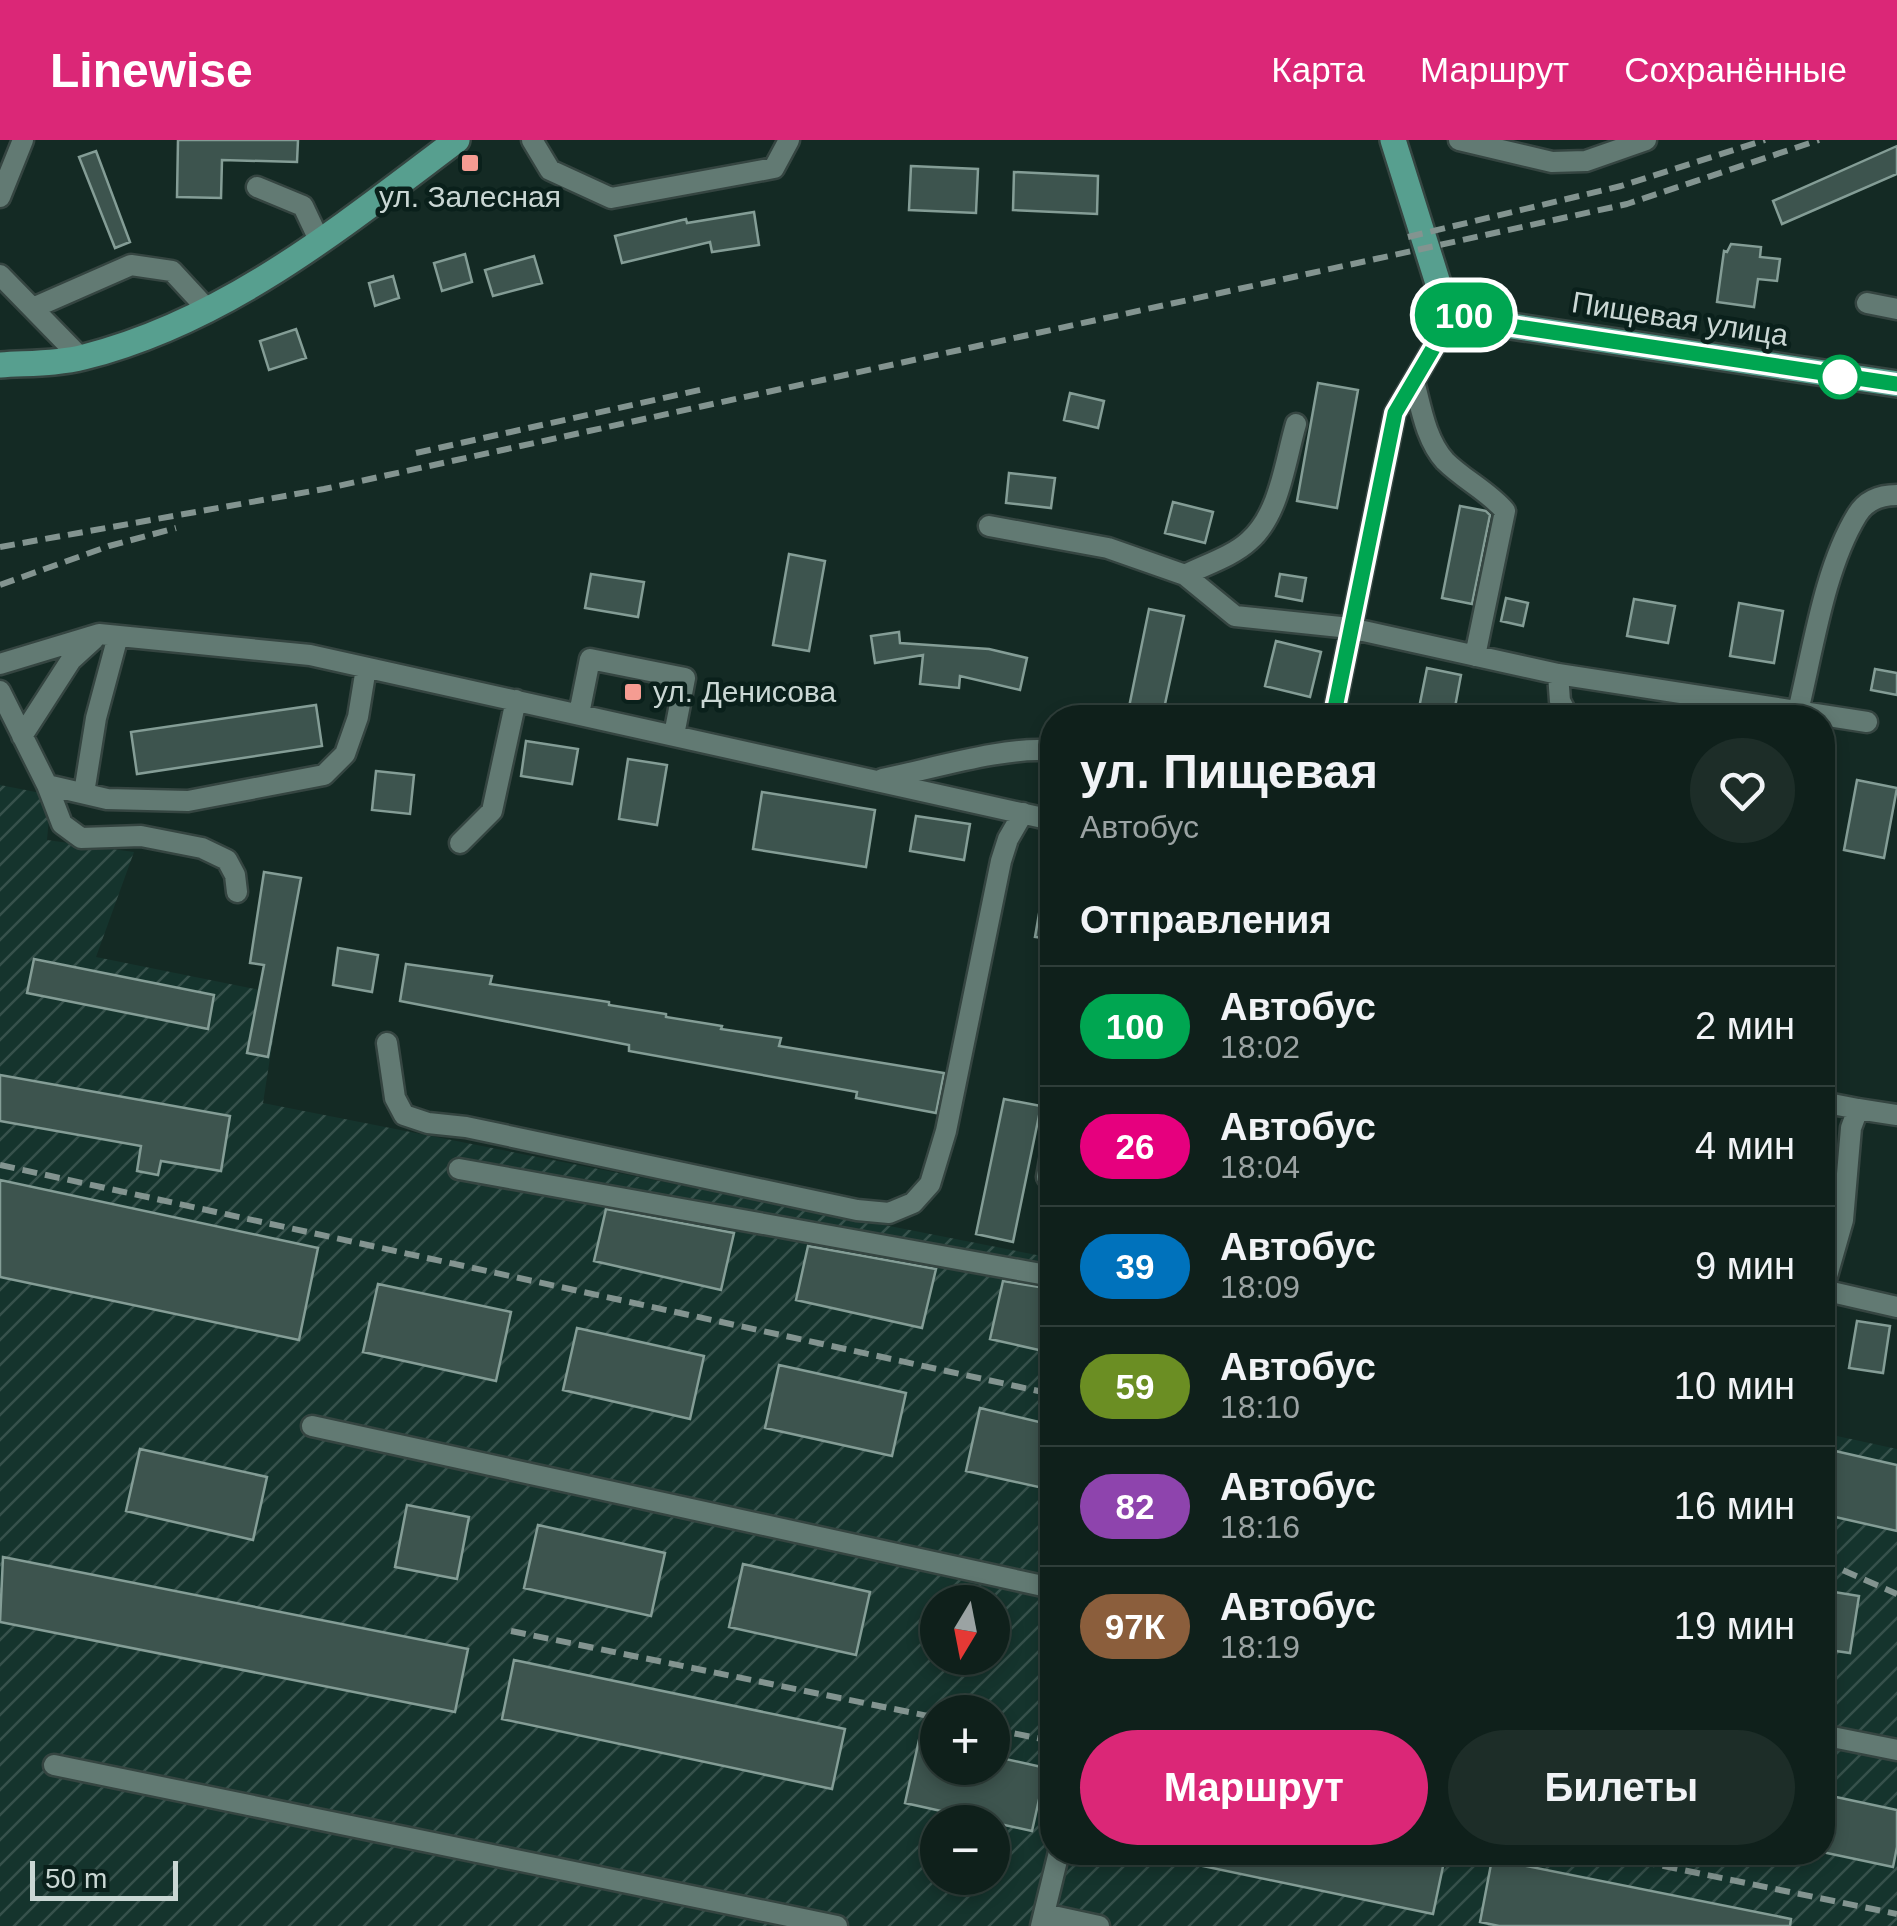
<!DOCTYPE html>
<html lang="ru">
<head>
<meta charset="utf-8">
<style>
  :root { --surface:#0f201b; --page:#1d2d28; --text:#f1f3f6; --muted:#9ba3a3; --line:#2f3e3a; --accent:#db2777 }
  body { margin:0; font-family:Helvetica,sans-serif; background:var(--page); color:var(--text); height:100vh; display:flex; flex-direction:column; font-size:38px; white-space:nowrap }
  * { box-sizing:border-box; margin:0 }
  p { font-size:32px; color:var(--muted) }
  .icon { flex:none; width:55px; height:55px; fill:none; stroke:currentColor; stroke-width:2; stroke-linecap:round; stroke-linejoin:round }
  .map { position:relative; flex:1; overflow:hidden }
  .panel { position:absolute; left:1040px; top:565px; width:795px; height:1160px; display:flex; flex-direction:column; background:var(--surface); border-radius:40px; box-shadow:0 5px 15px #0003,0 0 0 2px var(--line) }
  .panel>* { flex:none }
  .badge { padding:0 20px; border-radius:32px; font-size:35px; line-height:65px }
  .needle { width:65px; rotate:190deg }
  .buttons { position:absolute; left:920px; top:1445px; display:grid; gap:20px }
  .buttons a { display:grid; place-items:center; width:90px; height:90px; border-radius:50%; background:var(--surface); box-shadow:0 5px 15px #0003,0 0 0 2px var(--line); font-size:50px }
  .scale { position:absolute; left:30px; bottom:25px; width:148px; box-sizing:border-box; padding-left:10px; border:5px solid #cad7d4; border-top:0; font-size:28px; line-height:35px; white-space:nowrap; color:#cad7d4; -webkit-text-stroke:8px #0a201b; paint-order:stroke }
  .map>.badge { position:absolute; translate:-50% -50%; box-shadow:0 0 0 5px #fff }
  h2 { padding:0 40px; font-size:38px; line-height:90px }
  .round { display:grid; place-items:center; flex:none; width:105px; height:105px; border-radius:52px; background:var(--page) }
  .summary { display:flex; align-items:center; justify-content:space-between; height:170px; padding:0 40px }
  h1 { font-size:48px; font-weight:600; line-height:75px }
  .action { display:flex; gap:20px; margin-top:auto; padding:20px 40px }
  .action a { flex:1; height:115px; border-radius:60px; background:var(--accent); color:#fff; font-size:40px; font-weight:600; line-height:115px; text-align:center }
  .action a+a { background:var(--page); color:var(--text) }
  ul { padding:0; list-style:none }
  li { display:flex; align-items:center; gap:30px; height:120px; padding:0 40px; border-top:2px solid var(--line) }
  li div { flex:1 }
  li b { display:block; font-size:38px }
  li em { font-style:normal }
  li .badge { min-width:110px; font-weight:700; text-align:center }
  header { display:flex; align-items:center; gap:60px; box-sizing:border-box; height:140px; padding:0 50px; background:var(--accent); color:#fff }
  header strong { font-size:48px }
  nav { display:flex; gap:55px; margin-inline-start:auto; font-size:35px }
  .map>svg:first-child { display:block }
  .industrial { fill:url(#industrial-furrows); fill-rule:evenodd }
  .building { fill:#3d544e; stroke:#849d96; stroke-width:2.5 }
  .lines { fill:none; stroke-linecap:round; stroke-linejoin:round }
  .minor-casing { stroke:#354541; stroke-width:25 }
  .major-casing { stroke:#354541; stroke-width:30 }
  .minor { stroke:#627a73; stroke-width:20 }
  .major { stroke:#579f8f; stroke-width:25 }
  .rail { stroke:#839490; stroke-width:6; stroke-dasharray:15 8; stroke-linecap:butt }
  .line-casing { stroke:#fff; stroke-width:22 }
  .line { stroke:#00a651; stroke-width:15 }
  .poi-dot { fill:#f59c92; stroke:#0a201b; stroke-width:4 }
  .stop-dot { fill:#fff; stroke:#00a651; stroke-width:5 }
  .labels { text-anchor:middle; stroke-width:9; stroke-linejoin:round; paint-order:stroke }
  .poi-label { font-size:30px; fill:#cad7d4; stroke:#0a201b }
  .street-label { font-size:30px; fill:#cad7d4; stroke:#0a201b }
</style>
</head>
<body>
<header>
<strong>Linewise</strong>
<nav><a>Карта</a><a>Маршрут</a><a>Сохранённые</a></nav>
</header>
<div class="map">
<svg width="1897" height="1786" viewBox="0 0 1897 1786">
  <defs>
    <pattern id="industrial-furrows" width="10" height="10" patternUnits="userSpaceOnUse" patternTransform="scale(2.5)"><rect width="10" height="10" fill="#15342d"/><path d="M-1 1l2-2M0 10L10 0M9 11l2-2" fill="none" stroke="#36514b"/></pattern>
  </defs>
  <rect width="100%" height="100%" fill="#142a24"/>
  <path class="industrial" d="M0,645L51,655L47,700L134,712L96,817L280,854L263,963L1052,1118V1712H1822L1823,1293L1897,1309V1786H0ZM938,1462H992V1518H938ZM938,1572H992V1628H938ZM938,1682H992V1738H938Z"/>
  <path class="building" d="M178,0H298L297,22L222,20L221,58L177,57Z
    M1897,6V34L1782,84L1773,61Z
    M96,11L130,102L115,108L79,17Z
    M911,26L978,29L976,73L909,70Z
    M1014,32L1098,36L1097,74L1013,70Z
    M754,72L759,105L712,112L710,102L622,123L615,96L686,79L687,83Z
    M1731,104L1761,107L1760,117L1780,119L1777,141L1758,139L1754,167L1717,162L1724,111L1727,112Z
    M465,114L472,142L442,151L434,123Z
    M534,116L542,143L493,156L485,130Z
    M393,136L399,158L375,166L369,143Z
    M296,189L306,218L269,230L260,201Z
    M1318,243L1358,250L1337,368L1297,361Z
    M1070,253L1104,261L1098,288L1064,280Z
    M1009,333L1055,338L1051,368L1006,363Z
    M1173,362L1213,372L1205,403L1165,393Z
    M1460,366L1486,371L1490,375L1472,464L1442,458Z
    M789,414L825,421L809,511L773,505Z
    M591,434L644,442L638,477L585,468Z
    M1280,434L1306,438L1302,461L1276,456Z
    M1506,458L1528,463L1523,486L1501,481Z
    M1634,459L1675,466L1668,503L1627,496Z
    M1739,463L1783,471L1774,523L1730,516Z
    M1149,469L1184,476L1162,578L1128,572Z
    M899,492L900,503L989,509L1027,518L1020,550L960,536L959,548L920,544L923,515L875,523L871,496Z
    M1276,501L1321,512L1310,557L1265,546Z
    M1427,528L1461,535L1453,578H1417Z
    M1875,529L1897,533V555L1871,550Z
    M316,565L322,606L137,634L131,592Z
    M526,601L578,609L572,644L521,636Z
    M628,619L667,625L657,685L619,679Z
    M376,631L414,635L410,674L372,670Z
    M1857,640L1897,648L1884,718L1844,710Z
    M762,652L875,670L866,727L753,709Z
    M916,676L970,684L964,720L910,711Z
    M264,732L301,738L268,917L247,913L264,825L250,823Z
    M1044,745L1052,746V799L1035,797Z
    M338,808L378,815L372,852L333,845Z
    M34,819L214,855L208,889L27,853Z
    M406,824L492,836L490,844L609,862V865L666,874V877L722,886L721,889L781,898L779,906L944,933L936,973L856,958L857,952L629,911V905L400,861Z
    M0,935L230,976L221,1031L161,1021L158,1035L137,1031L141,1006L0,981Z
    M1004,959L1041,966L1013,1102L976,1094Z
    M0,1040L318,1108L299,1200L0,1137Z
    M606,1069L734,1093L721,1150L594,1121Z
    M808,1106L936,1129L922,1188L796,1160Z
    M1003,1141L1052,1149V1213L990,1199Z
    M378,1144L511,1172L496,1241L363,1212Z
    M1857,1181L1890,1186L1883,1233L1849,1228Z
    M577,1188L704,1216L690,1279L563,1250Z
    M779,1225L906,1253L892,1316L765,1288Z
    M980,1268L1052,1285V1350L966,1331Z
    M1822,1308L1897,1325V1391L1822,1374Z
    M140,1309L267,1337L253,1400L126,1371Z
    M407,1365L469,1377L457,1439L395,1427Z
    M538,1385L665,1413L651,1476L524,1448Z
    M3,1417L468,1509L455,1572L0,1482Z
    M743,1424L870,1452L856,1515L729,1487Z
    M1822,1450L1859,1456L1850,1513L1822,1509Z
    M514,1520L845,1589L832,1649L502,1579Z
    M919,1600L938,1604V1628H992V1616L1046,1628L1032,1691L905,1663Z
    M1822,1654L1897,1670V1707L1893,1727L1822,1712Z
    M1174,1712H1446L1433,1774L1174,1720Z
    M1492,1719L1791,1779L1790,1786H1499L1480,1782Z"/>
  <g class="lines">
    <g class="minor-casing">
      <path id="minor" d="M532,0L550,30L611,58L774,28L789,0
        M1459,0L1552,22L1586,21L1646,0
        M257,47L303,66L320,102
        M0,57L23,0
        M0,135L81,218
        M1867,163L1897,169
        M33,168L131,125L172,131L208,170
        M1414,241C1421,268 1426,300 1445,321C1464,340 1488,351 1505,371L1475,516
        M989,386L1108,408L1185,435L1235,476L1350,488L1558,534L1867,582
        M1185,435C1205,425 1233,416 1249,401C1280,374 1285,321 1296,284
        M0,524L99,494L310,515L1052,680
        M1558,534L1560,561L1569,578
        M0,551L47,645L62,684L81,698L141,696L202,708L227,720L235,735L237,752
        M1798,571C1813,510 1824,429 1857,375C1866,360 1881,355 1897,355
        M579,574L590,519L685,538L674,595
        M1333,578L1395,273L1455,171
        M22,596L71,520L94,499
        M882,639C928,630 1009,605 1052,611
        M47,645L107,659L188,661L324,635L345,614L358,577L366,528
        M84,653L96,578L118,496
        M460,703L492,671L516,560
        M387,903L395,958L404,975L428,983L466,987L857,1070L889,1073L913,1063L930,1044L946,991L1001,721L1008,699L1023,673
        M1822,962L1858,969
        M1897,975L1858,969L1851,988L1843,1080L1823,1150L1897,1167
        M459,1029L1052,1136
        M1047,1037L1052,1009
        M312,1286L1052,1448
        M1822,1595L1897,1610
        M54,1625L837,1786
        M1044,1774L1099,1786
        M1041,1786L1059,1712"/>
    </g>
    <g class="major-casing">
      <path id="major" d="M1393,0L1442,156L1455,171L1478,181L1897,244
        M0,225C27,223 57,224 84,217C227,181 341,87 457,0"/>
    </g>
    <use href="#minor" class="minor"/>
    <use href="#major" class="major"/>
    <path class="rail" d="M1408,97L1621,46L1765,0
      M416,313L704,249
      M0,407L324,349L1627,64L1819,0
      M0,445L109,406L176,388
      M0,1025L1052,1254
      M1822,1421L1897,1454
      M511,1491L938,1578
      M992,1589L1052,1601
      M1595,1712L1897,1774"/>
  </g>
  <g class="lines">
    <g class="line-casing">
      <path id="line" d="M1333,578L1395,273L1455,171L1478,181L1897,244"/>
    </g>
    <use href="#line" class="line"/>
  </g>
  <g class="poi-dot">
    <rect x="460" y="13" width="20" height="20" rx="5"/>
    <rect x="623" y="542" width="20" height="20" rx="5"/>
  </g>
  <circle class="stop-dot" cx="1840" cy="237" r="20"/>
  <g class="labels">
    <g class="poi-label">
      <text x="470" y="67">ул. Залесная</text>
      <text x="653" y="562" text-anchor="start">ул. Денисова</text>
    </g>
    <g class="street-label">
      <text transform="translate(1680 179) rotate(9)" y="10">Пищевая улица</text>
    </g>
  </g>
</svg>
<div class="buttons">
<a><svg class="needle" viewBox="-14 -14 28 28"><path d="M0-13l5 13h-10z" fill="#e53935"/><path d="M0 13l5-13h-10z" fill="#9ba3a3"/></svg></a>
<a>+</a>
<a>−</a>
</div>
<div class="scale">50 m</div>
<b class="badge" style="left:1464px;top:175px;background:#00a651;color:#fff">100</b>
<section class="panel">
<div class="summary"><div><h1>ул. Пищевая</h1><p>Автобус</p></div><a class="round"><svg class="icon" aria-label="heart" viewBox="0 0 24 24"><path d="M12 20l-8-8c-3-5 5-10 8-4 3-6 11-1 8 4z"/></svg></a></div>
<h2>Отправления</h2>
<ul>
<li><span class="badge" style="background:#00a651;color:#fff">100</span><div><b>Автобус</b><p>18:02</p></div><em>2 мин</em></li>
<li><span class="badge" style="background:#e6007e;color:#fff">26</span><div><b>Автобус</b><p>18:04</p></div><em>4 мин</em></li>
<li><span class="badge" style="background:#0072bc;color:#fff">39</span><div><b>Автобус</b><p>18:09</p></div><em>9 мин</em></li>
<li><span class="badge" style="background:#6b8e23;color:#fff">59</span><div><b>Автобус</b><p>18:10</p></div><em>10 мин</em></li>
<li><span class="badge" style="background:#8e44ad;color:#fff">82</span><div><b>Автобус</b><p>18:16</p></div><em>16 мин</em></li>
<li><span class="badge" style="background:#8b5e3c;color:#fff">97К</span><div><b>Автобус</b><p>18:19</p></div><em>19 мин</em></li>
</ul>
<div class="action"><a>Маршрут</a><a>Билеты</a></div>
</section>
</div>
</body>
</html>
